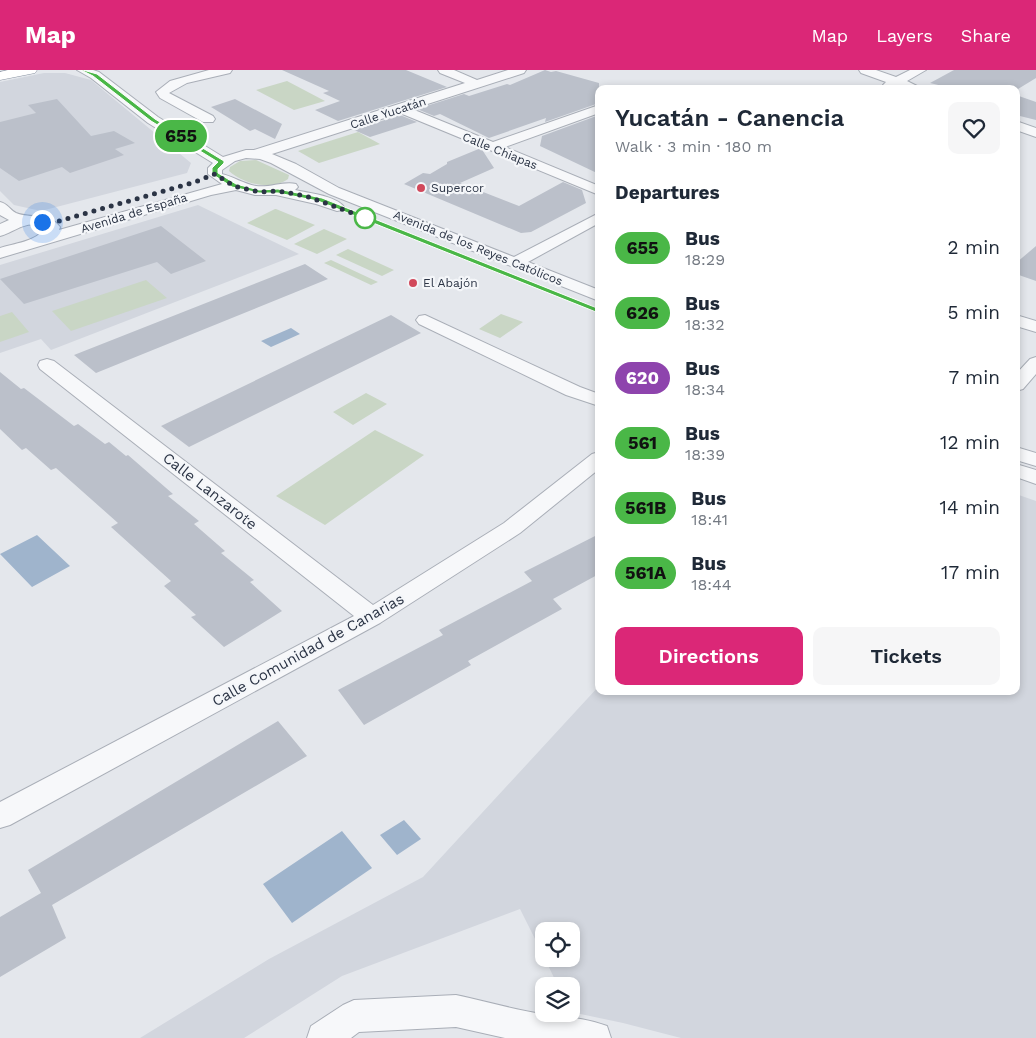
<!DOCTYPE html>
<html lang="en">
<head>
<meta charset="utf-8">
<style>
  :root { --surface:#fff; --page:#f6f6f7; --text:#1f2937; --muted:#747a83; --accent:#db2777 }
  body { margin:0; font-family:"Work Sans",sans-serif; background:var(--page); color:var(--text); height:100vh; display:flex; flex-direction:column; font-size:19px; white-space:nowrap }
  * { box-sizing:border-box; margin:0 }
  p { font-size:16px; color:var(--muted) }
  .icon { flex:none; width:28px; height:28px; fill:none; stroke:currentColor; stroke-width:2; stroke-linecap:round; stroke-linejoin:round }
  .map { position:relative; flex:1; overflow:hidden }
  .side { position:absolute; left:595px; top:15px; width:425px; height:610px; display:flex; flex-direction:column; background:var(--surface); border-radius:10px; box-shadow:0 2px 8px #0003 }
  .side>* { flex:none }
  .badge { padding:0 10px; border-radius:16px; font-size:18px; line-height:32px }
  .controls { position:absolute; left:535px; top:852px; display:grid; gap:10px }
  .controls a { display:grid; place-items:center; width:45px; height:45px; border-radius:10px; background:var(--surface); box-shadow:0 2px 8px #0003; font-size:25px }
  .you { position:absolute; width:25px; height:25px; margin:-12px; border:4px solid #fff; border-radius:50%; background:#1a73e8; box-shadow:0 0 0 8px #1a73e833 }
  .map>.badge { position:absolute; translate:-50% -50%; box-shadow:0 0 0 2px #fff }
  h2 { padding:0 20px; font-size:19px; line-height:45px }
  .round { display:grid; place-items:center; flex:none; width:52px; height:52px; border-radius:10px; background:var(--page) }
  .overview { display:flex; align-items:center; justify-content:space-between; height:85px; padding:0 20px }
  h1 { font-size:24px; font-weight:600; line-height:38px }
  .action { display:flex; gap:10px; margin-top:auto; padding:10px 20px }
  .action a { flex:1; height:58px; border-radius:10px; background:var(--accent); color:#fff; font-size:20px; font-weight:600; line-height:58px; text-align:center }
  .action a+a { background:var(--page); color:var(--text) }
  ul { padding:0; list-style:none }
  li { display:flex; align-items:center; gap:15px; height:65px; padding:0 20px }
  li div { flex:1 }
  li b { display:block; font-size:19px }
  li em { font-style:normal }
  li .badge { min-width:55px; font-weight:700; text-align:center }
  header { display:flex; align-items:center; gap:30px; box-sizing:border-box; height:70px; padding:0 25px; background:var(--accent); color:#fff }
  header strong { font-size:24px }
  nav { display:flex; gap:28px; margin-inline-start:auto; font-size:18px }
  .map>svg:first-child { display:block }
  .built { fill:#d2d6de }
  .green { fill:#c9d6c5 }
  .water { fill:#9fb4cc }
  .building { fill:#bbc0ca }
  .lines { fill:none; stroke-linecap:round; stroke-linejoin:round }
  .minor-casing { stroke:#a9aeb7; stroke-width:2 }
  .highway-casing { stroke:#8b94a3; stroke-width:1 }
  .minor { fill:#f7f8fa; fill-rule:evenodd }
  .highway { fill:#fff; fill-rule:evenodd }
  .line { fill:#4ab747; stroke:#fff }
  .walk { stroke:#2b3445; stroke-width:5; stroke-dasharray:0 9 }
  .poi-dot { fill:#d1495b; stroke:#f4f6f9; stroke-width:2 }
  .stop-dot { fill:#fff; stroke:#4ab747; stroke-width:2.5 }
  .labels { text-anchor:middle; stroke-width:4.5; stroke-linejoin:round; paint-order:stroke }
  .far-street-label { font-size:12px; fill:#2b3445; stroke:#f4f6f9 }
  .far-poi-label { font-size:12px; fill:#2b3445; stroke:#f4f6f9; text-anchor:start }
  .street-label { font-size:15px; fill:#2b3445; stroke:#f4f6f9 }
</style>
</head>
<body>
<header>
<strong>Map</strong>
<nav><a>Map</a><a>Layers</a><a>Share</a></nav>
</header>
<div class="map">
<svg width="1036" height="968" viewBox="0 0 1036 968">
  <rect width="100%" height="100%" fill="#e4e7ec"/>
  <path class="built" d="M44,3H65L91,10L191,93L187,103L41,141L14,135L0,121V12Z
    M198,135L299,184L51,280L41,269L0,283V195Z
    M1016,424L1036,431V968H681L623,953L571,942V916H558L545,889H571V861H544V887L520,839L342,906L244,968H140L269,889L423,807L599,616V621H1016Z"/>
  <path class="green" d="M287,11L325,31L294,40L256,20Z
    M358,62L380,74L319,93L298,81Z
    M256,90L289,105L288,109C272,121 243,114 229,101L230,97L240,91Z
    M275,139H276L315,155L287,170L247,153Z
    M324,159L347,169L317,184L294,174Z
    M348,179L394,200L382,206L336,185Z
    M331,190L378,212L371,215L324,193Z
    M146,210L167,228L71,261L52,241Z
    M12,242L29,262L0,272V246Z
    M501,244L523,252L500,268L479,259Z
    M366,323L387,334L353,355L333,342Z
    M375,360L424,385L325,455L276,426Z"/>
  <path class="water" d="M291,258L300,264L271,277L261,271Z
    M37,465L70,496L32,517L0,484Z
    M404,750L421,769L397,785L380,765Z
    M342,761L372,798L292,853L263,814Z"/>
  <path class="building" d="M282,0H406L447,17L338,51L315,40L340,31L323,23L329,21Z
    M545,0L551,2L556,1L599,13V33L545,52L546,48L489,68L440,44L434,46L417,39L464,24L469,26L507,14L510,15Z
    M954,0H1036V8L1018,19H955L930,13Z
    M1016,25L1036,32V50L1016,45Z
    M57,29L91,66L114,61L135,73L115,79L124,85L70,103L62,97L19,111L0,98V52L36,43L28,35Z
    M235,29L282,54L275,69L255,59L250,61L211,37Z
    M400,45L417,52L370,67L354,60Z
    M599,45V104L540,76L542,66Z
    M481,78L494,98L460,113L519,136L563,112L582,120L586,133L531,162L521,163L404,114L423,103L430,104L447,94V92Z
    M161,156L206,191L171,204L157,192L24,234L0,209Z
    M1036,176V211L1016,204V193Z
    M305,194L328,209L96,303L74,285Z
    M391,245L421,263L189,377L161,356Z
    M0,302L21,319L24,318L74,356L78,354L105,374L109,372L126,386L128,385L173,424L168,426L199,451L194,454L225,481L221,483L254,510L250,512L282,541L224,577L191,547L196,545L164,516L171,511L111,457L118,453L56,398L51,400L26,378L22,380L0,359Z
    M599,464V504L553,529L562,539L468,591L471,595L364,655L338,620L443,565L439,560L532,511L524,502Z
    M278,651L307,686L52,835L66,868L0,907V847L41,823L28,800Z"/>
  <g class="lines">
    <g class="minor-casing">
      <path id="minor" d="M77,0H93L99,2L158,47L223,87L246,80H254L465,13L440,3L438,0H454L477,10L508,0H526L524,3L412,39L493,72L599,35V43L505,77L599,116V125L400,43L272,84L296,94L339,118L514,187L599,143V153L528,192L599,220V231L329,124L271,93L260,89L246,88L235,91L222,100V104C234,107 244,114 256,116C269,118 284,111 296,114L298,117L295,120C308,123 337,126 344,137L342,140L337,141L316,134L276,125H255L236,120L211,125L0,188V178C12,174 39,171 44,158C28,148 15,162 0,166V154L9,150L0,145V132C7,133 10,140 16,143C30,149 49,142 60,157L59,160L222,114L208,104V98L213,93L148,53L91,8Z
        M209,0H232L230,3L187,13L169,23L213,46L215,49L213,52H203L160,28L156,22L170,11Z
        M859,0H876L896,7L910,0H926L907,11L923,19H905L897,16L889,19L885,18L883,15L886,12L861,3Z
        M1016,51L1036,58V67L1016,60Z
        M425,245L580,317L599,324V336L566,325L419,254L416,250L419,246Z
        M1016,245L1036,251V262L1016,256Z
        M1036,287V304L1023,319L1016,321V304L1030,289Z
        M47,289L54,291L373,535L504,453L592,384L599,382V399L520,463L380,553L10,755L0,758V732L354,546L40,299L38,295L40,291Z
        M1016,377L1036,383V396L1016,390Z
        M1016,394L1036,400V414L1016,407Z
        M456,925C485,931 514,940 543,944C565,947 586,948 607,956L611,968H505L456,957L359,962L351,968H307L311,956L343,935L354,930Z"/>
    </g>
    <g class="highway-casing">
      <path id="highway" d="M8,0H37L35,3L0,10V2Z"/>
    </g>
    <use href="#minor" class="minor"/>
    <use href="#highway" class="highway"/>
  </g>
  <path class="line" d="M81,0H83L97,4L155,49L224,91V93L218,99V103L236,114L259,120L278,119L322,128L602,240L596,242L318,131L278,123H259L232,117L212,104V98L218,92L151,51L93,6Z"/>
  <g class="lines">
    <path class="walk" d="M42,152L49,154L195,112L215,104L234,116L246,119L259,122L278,121L306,126L374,151L365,148"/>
  </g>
  <g class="poi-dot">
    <circle cx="421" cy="118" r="5"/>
    <circle cx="413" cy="213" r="5"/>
  </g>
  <circle class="stop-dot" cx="365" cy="148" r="10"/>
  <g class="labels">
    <g class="far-street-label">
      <text transform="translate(388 43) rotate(-18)" y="4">Calle Yucatán</text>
      <text transform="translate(500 81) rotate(22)" y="4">Calle Chiapas</text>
      <text transform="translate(134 143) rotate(-17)" y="4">Avenida de España</text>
      <text transform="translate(478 178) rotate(22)" y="4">Avenida de los Reyes Católicos</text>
    </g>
    <g class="far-poi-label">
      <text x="431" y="122">Supercor</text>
      <text x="423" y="217">El Abajón</text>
    </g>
    <g class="street-label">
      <text transform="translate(210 421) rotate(38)" y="5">Calle Lanzarote</text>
      <text transform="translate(308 580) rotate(-29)" y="5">Calle Comunidad de Canarias</text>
    </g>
  </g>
</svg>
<div class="controls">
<a><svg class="icon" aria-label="locate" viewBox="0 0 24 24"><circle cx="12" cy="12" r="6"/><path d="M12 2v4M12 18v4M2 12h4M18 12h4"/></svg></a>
<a><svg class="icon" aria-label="layers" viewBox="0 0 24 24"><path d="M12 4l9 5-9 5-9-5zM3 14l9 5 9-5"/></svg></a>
</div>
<div class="you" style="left:42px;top:152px"></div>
<b class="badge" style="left:181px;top:66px;background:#4ab747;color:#111">655</b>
<section class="side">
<div class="overview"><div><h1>Yucatán - Canencia</h1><p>Walk · 3 min · 180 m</p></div><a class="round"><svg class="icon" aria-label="heart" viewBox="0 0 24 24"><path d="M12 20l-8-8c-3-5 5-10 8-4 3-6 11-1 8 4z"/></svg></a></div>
<h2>Departures</h2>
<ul>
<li><span class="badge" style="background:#4ab747;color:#111">655</span><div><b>Bus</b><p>18:29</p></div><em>2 min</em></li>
<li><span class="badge" style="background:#4ab747;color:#111">626</span><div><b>Bus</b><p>18:32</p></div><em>5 min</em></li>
<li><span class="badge" style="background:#8e44ad;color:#fff">620</span><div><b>Bus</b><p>18:34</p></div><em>7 min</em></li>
<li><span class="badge" style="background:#4ab747;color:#111">561</span><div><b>Bus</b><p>18:39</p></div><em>12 min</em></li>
<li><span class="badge" style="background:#4ab747;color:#111">561B</span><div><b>Bus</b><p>18:41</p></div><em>14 min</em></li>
<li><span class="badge" style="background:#4ab747;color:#111">561A</span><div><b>Bus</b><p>18:44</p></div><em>17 min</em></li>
</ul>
<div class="action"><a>Directions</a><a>Tickets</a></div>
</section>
</div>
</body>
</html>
